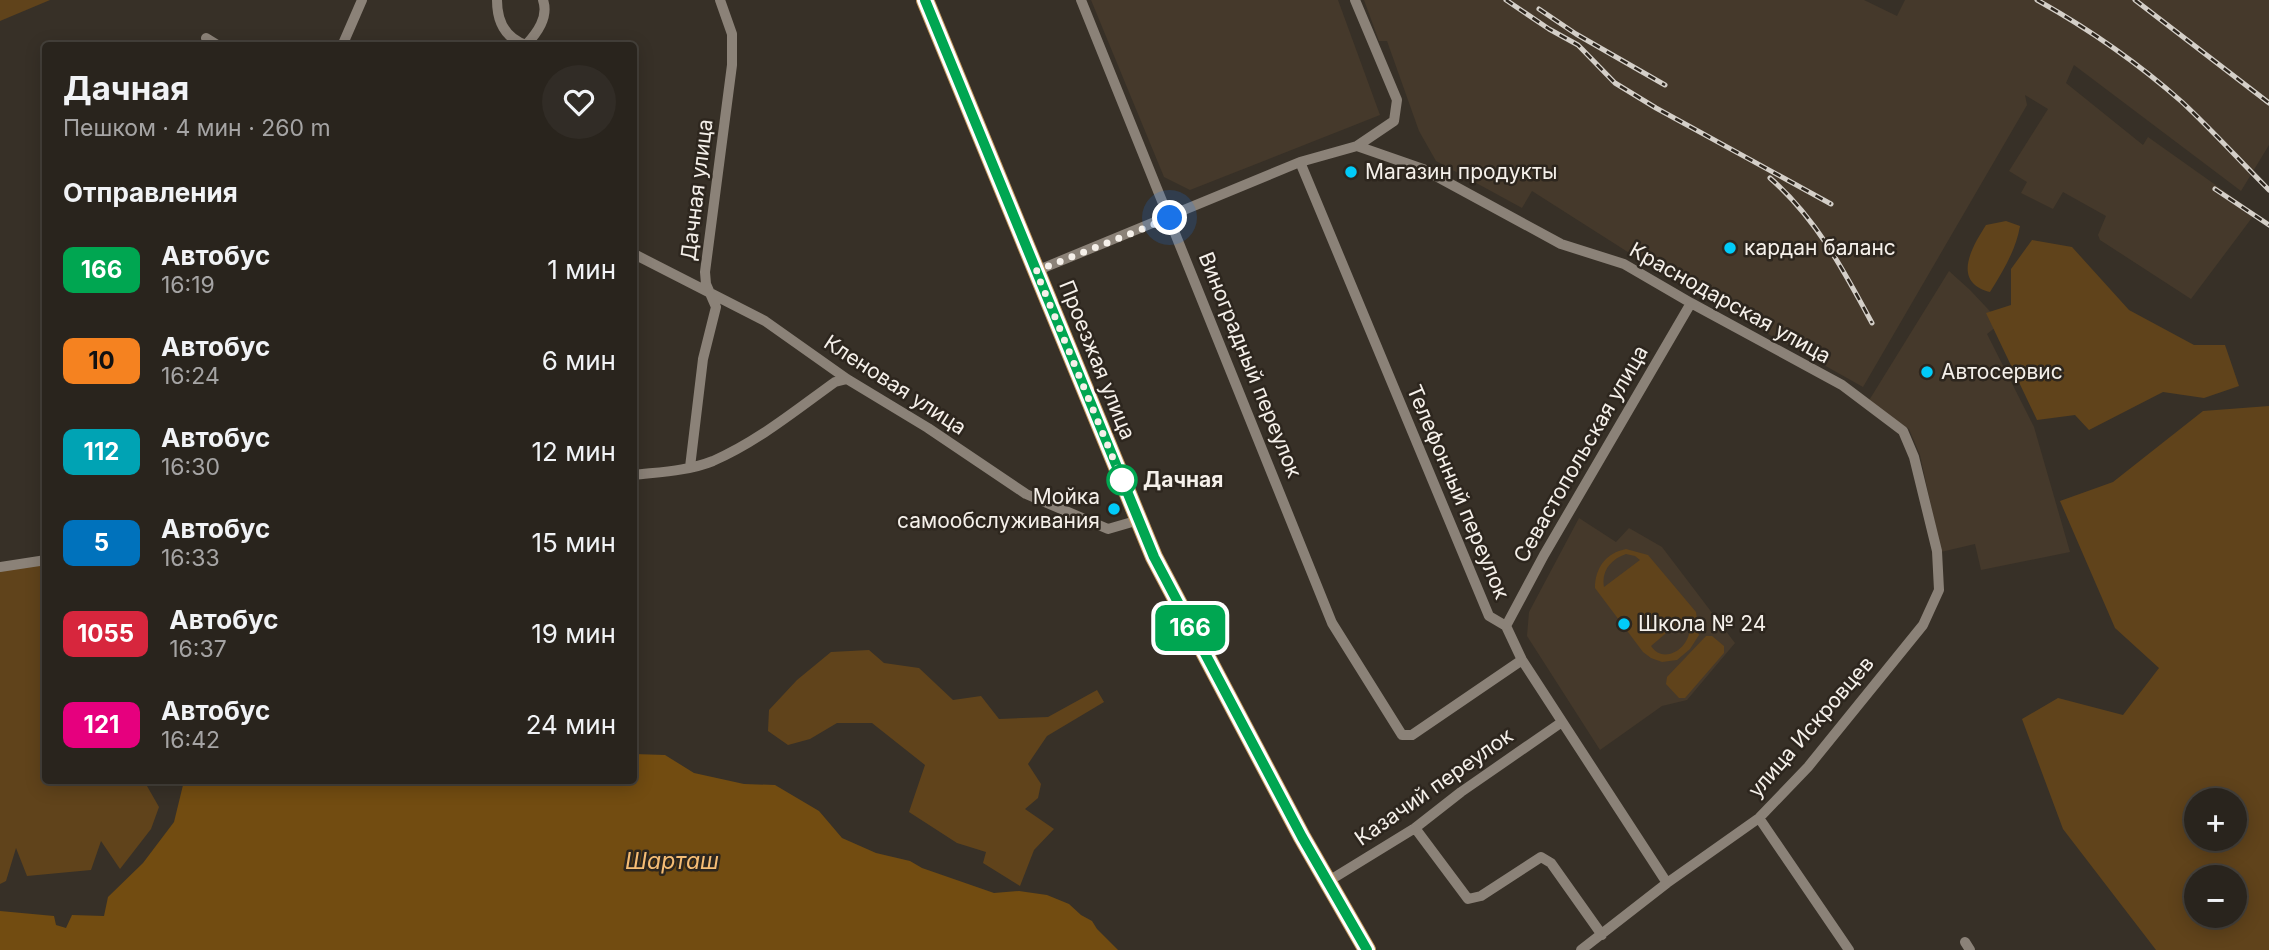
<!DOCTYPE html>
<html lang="ru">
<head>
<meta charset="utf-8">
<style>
  :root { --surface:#29241d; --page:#312c26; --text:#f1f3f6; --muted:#a5a4a4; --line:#45413b }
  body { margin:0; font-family:Inter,sans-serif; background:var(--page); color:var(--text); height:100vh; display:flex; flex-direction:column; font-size:26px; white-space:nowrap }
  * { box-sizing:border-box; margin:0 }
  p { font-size:23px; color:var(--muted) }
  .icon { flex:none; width:38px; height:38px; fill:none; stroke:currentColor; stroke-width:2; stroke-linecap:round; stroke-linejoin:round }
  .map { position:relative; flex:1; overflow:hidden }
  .side { position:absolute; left:42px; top:42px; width:595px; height:742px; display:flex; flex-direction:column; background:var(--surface); border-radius:7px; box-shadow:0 4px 18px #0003,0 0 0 2px var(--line) }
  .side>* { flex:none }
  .badge { padding:0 14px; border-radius:10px; font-size:24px; line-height:46px }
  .controls { position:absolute; left:2184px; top:788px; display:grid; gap:14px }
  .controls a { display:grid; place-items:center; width:63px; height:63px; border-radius:50%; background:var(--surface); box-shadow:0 4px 18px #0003,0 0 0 2px var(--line); font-size:35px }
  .you { position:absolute; width:35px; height:35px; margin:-18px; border:5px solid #fff; border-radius:50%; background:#1a73e8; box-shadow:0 0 0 10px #1a73e833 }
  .map>.badge { position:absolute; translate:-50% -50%; box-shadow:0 0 0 4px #fff }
  h2 { padding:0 21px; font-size:26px; line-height:63px }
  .round { display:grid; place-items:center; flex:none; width:74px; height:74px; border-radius:37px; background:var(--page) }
  .overview { display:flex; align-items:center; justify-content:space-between; height:119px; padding:0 21px }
  h1 { font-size:33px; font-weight:700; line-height:52px }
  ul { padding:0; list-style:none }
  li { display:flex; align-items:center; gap:21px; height:91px; padding:0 21px }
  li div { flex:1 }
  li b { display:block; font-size:26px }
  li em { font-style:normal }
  li .badge { min-width:77px; font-weight:700; text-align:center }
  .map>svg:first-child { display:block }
  .built { fill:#45392b }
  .green { fill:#60431b; fill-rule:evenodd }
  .water { fill:#724c11 }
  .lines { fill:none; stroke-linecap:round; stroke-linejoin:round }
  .minor { stroke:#8b8278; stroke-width:10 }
  .primary { stroke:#c59a60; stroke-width:18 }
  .rail-casing { stroke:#d4cfc8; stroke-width:5 }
  .rail { stroke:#2d261e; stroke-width:2.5; stroke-dasharray:8; stroke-linecap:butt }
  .line-casing { stroke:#fff; stroke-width:16 }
  .line { stroke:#00a651; stroke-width:10 }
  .walk { stroke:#f5f0ea; stroke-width:7; stroke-dasharray:0 12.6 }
  .poi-dot { fill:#01cbf9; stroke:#2d261e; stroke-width:2.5 }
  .stop-dot { fill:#fff; stroke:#00a651; stroke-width:3.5 }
  .labels { text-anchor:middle; stroke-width:5; stroke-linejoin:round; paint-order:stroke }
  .poi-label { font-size:21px; fill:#f5f0ea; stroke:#2d261e; text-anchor:start }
  .street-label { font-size:21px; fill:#f5f0ea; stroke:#2d261e }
  .stop-label { font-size:21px; font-weight:bold; fill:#f5f0ea; stroke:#2d261e; text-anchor:start }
  .water-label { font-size:23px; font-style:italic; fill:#f6bd75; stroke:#2d261e }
</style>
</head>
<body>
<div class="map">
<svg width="2269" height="950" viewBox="0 0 2269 950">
  <rect width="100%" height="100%" fill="#373027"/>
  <path class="built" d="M1091,0H1338L1380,115L1190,190L1164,177Z
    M1364,0H1864L1897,16L1905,0H2269V145L2241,191L2074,65L2066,83L2143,145L2148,137L2255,213L2254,215L2191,299L2100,240L2098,235L2106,216L2063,192L2053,209L2021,193L2027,182L2009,171L2048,109L2025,95L2027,105L1863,387L1667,277L1532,191L1522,208L1436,161L1419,131L1387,41H1379Z
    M1949,271L1970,290L2001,323L1987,334L2034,427L2070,552L1981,570L1975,544L1941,552L1920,455L1909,429L1868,402Z
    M1579,518L1616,542L1629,528L1662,547L1735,643L1687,700L1662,706L1600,750L1527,636L1529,612Z"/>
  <path class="green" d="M0,0H50L0,21Z
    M2006,221L2020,226C2016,250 2003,271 1990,292C1951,282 1972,247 1986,225Z
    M2032,240L2072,247L2129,310L2194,345H2225L2239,386L2204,398L2163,392L2089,430L2075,415L2037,420L1986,313L2011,305V269Z
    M2269,406V950H2156L2063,829L2022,719L2058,698L2123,715L2159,668L2115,628L2060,501L2113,482L2203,411ZM2196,800H2235V838H2196ZM2196,877H2235V915H2196Z
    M1626,549L1648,555L1696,612L1699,635L1690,649L1677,660L1662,662L1651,658L1643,652L1595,588C1595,568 1606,553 1626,549ZM1626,554L1635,556L1640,560L1604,587C1601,571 1611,559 1626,554ZM1686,616C1701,640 1666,669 1651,646Z
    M45,564L46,780L156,781L147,786L159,807L151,829L120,869L101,841L91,870L27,876L16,848L6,881L0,884V571Z
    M1706,636H1712L1724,646V653L1685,698H1679L1666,684L1667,677Z
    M869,650L884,663L919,668L953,700L981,696L999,719L1048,717L1097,690L1104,702L1047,736L1028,764L1041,784L1038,798L1025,809L1054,829L1034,850L1020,886L983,863L986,852L957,843L909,812L925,765L872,723H837L810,739L788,745L768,731L769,710L797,680L831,652Z"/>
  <path class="water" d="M634,754L665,755L694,773L744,784L775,785L819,811L842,838L876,853L910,861L922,868L994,893L1019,891L1047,895L1069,904L1081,915L1092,921L1097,929L1118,950H0V911L54,916L56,925L66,928L72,915L104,916L108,897L143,863L174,822L184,781L634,780Z"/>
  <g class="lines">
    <path class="minor" d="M497,0C497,21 505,38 526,45
      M1081,0L1332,623L1402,735H1412L1522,660
      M1355,0L1397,100L1394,121L1357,146L1423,169L1561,244L1624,264L1691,303L1842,385L1903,431L1914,457L1937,551L1939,590L1923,625L1808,767L1759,818L1667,883L1581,950
      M206,38L219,46
      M526,45C537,33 549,17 543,0
      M342,46L362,0
      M1300,162L1489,616L1506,626L1522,660L1667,883
      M634,254L765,321L847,379L928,428L1026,494L1108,529L1139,520
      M1036,271L1300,162L1357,146
      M690,467L703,359L716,307L706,284L705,272L732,65V34L720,0
      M634,475C659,472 688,471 713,461C757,442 796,410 835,382L847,379
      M0,567L46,560
      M1506,626L1544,555L1691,303
      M1759,818L1849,950
      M1415,828L1468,899L1481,896L1541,857L1551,863L1602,935
      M1327,882L1415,828L1461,792L1562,722
      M1965,942L1970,950"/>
    <path class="primary" d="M925,0L1154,557L1302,837L1367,950"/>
    <g class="rail-casing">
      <path id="rail" d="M1506,0L1549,29L1578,45L1615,83L1656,108L1831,204
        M2037,0C2089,29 2138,63 2182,102C2212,130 2240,161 2269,190
        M2135,0L2269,103
        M1539,9L1576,34L1665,85
        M1770,178C1816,218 1844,271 1872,323
        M2215,189L2269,225"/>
    </g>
    <use href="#rail" class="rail"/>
  </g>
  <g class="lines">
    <g class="line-casing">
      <path id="line" d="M925,0L1154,557L1302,837L1367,950"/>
    </g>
    <use href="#line" class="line"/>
    <path class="walk" d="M1122,480L1036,271L1170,218"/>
  </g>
  <g class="poi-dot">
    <circle cx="1351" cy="172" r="7"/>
    <circle cx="1730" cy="248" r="7"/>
    <circle cx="1927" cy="372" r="7"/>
    <circle cx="1114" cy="509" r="7"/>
    <circle cx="1624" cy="624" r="7"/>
  </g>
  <circle class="stop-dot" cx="1122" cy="480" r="14"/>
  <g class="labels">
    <g class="poi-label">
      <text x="1365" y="179">Магазин продукты</text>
      <text x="1744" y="255">кардан баланс</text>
      <text x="1941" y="379">Автосервис</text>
      <text x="1100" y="504" text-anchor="end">Мойка<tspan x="1100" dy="24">самообслуживания</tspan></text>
      <text x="1638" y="631">Школа № 24</text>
    </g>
    <g class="street-label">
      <text transform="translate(697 190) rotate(-83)" y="7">Дачная улица</text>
      <text transform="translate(1730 303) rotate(29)" y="7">Краснодарская улица</text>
      <text transform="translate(1097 360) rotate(68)" y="7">Проезжая улица</text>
      <text transform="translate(1250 365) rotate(68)" y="7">Виноградный переулок</text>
      <text transform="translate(895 385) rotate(33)" y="7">Кленовая улица</text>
      <text transform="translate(1581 454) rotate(-60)" y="7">Севастопольская улица</text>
      <text transform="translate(1458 492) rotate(67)" y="7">Телефонный переулок</text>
      <text transform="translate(1811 727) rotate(-49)" y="7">улица Искровцев</text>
      <text transform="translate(1434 787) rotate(-35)" y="7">Казачий переулок</text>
    </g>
    <g class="stop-label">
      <text x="1143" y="487">Дачная</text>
    </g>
    <g class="water-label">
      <text x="672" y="869">Шарташ</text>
    </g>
  </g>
</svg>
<div class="controls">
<a>+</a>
<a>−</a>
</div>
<div class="you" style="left:1170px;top:218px"></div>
<b class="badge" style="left:1190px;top:628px;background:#00a651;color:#fff">166</b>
<section class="side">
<div class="overview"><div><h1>Дачная</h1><p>Пешком · 4 мин · 260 m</p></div><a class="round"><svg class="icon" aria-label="heart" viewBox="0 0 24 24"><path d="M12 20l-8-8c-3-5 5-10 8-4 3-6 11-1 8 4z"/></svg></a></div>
<h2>Отправления</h2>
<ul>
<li><span class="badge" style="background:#00a651;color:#fff">166</span><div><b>Автобус</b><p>16:19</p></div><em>1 мин</em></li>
<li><span class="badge" style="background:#f58220;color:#111">10</span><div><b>Автобус</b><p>16:24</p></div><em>6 мин</em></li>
<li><span class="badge" style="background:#00a3b4;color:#fff">112</span><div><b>Автобус</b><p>16:30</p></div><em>12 мин</em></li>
<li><span class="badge" style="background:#0072bc;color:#fff">5</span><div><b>Автобус</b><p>16:33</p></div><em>15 мин</em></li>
<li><span class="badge" style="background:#d7263d;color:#fff">1055</span><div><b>Автобус</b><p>16:37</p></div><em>19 мин</em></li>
<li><span class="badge" style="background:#e6007e;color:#fff">121</span><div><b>Автобус</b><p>16:42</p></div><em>24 мин</em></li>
</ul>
</section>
</div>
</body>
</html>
